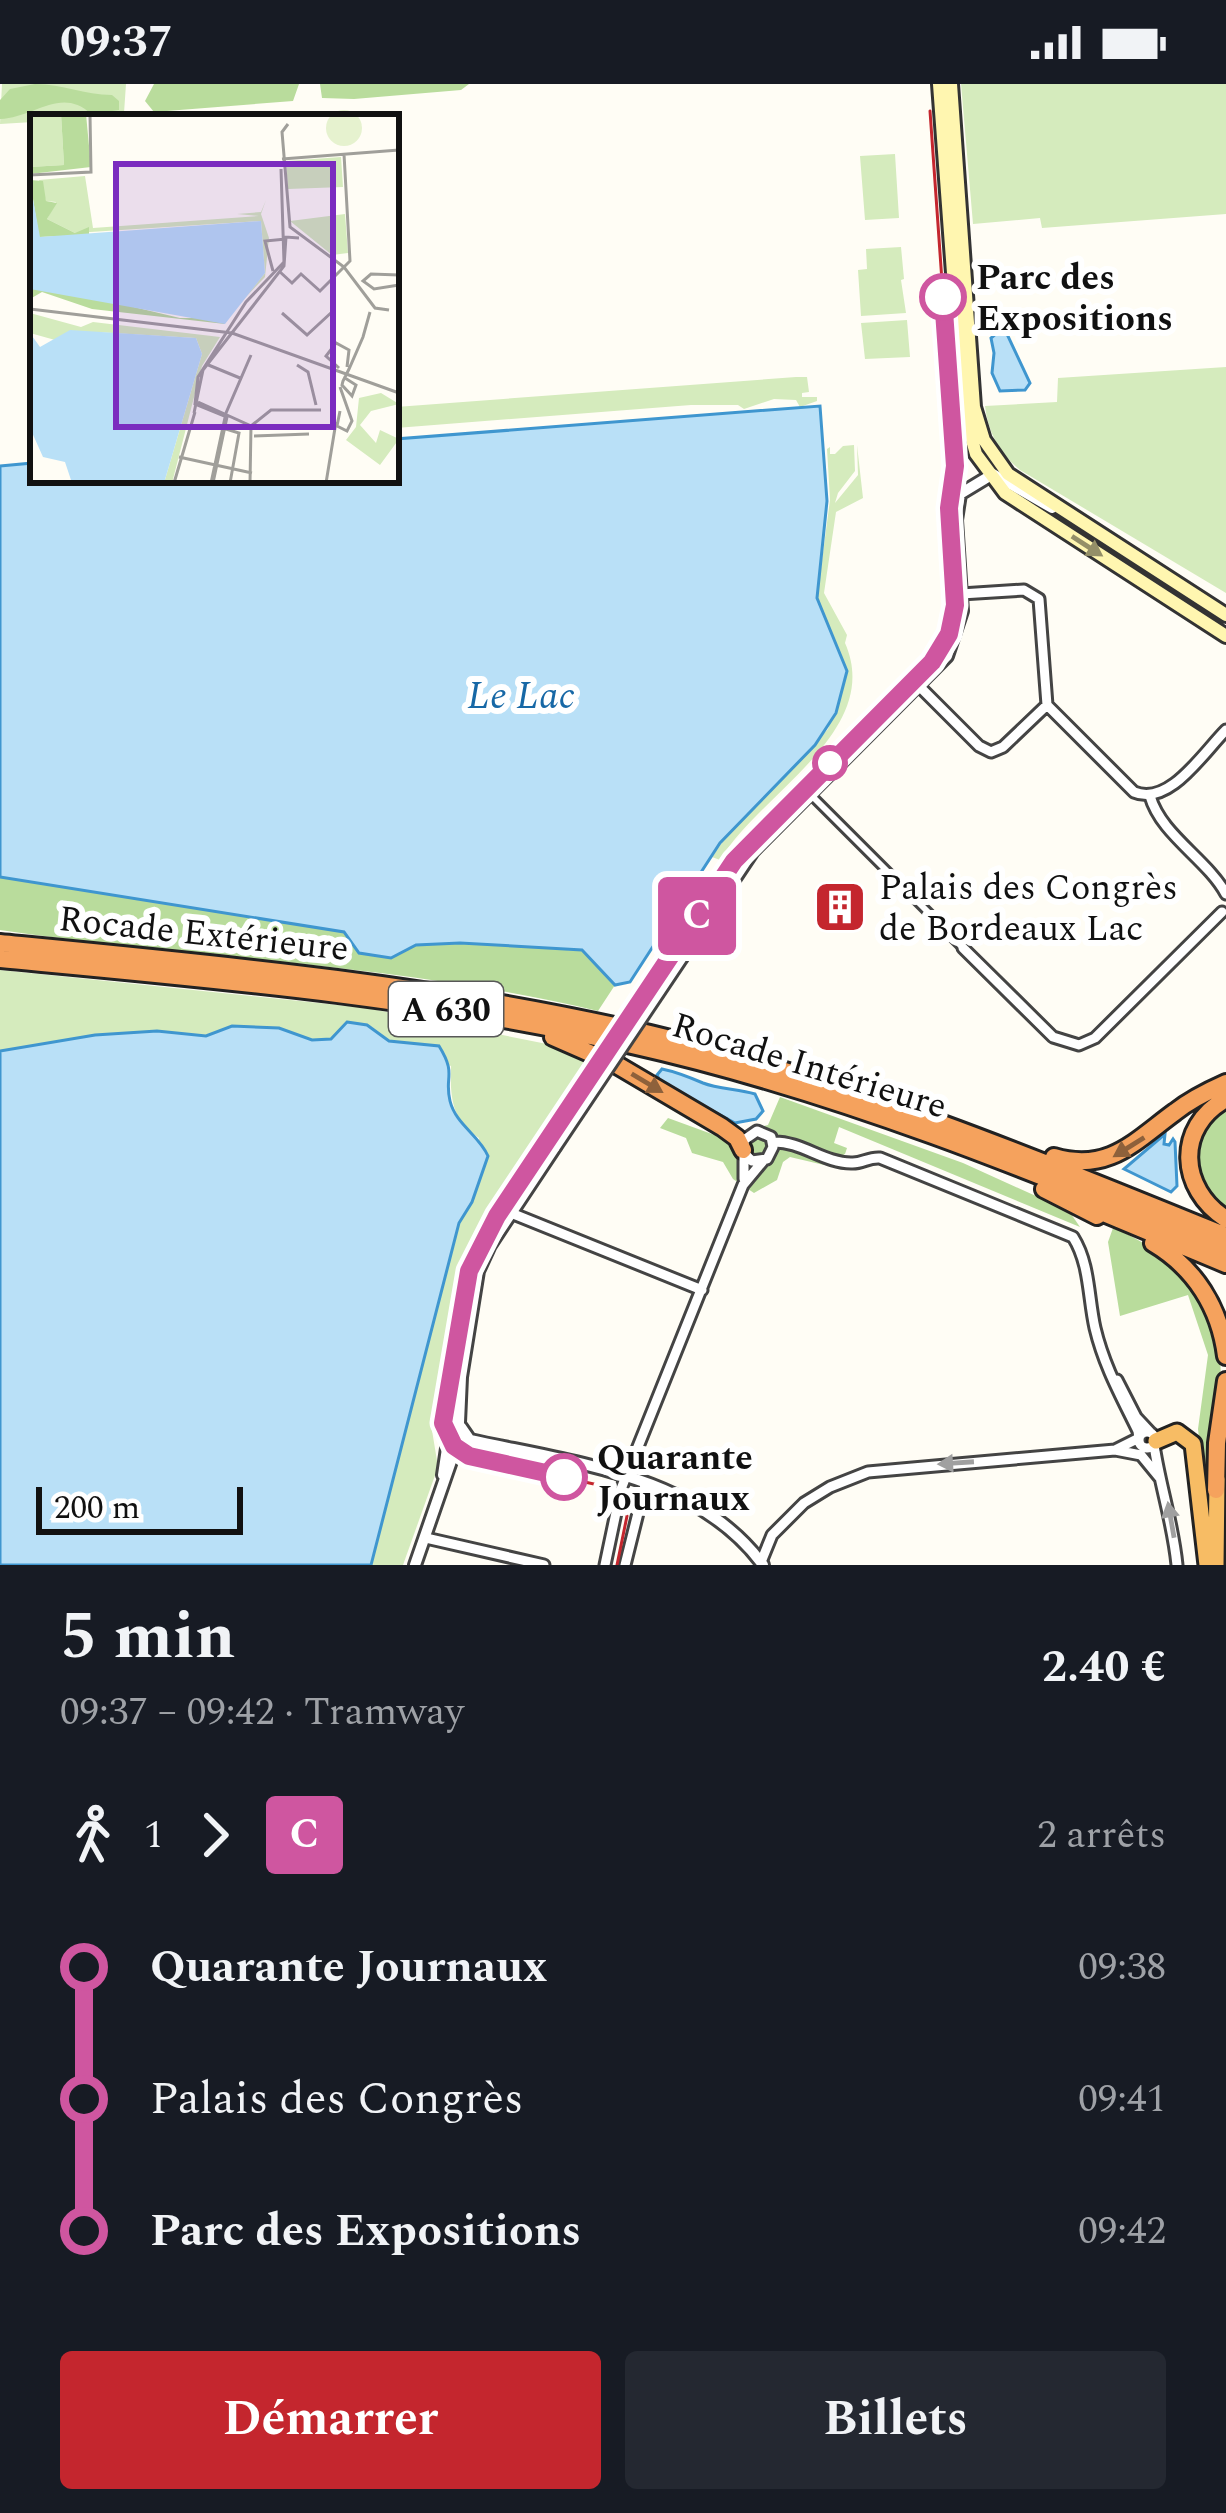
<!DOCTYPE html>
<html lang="fr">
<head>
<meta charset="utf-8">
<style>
  :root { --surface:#171b24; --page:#242831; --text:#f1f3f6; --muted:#9ea1a6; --accent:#c4262e }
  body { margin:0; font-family:Spectral,serif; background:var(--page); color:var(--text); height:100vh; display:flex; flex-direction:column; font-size:45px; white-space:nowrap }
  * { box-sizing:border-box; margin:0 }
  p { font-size:39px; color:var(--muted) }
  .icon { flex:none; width:66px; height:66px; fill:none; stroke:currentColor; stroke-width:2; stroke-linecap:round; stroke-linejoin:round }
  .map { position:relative; height:1481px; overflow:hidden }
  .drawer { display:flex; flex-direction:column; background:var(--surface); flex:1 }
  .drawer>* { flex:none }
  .badge { padding:0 24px; border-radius:9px; font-size:42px; line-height:78px }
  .scale { position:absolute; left:36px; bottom:30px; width:207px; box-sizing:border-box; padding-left:12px; border:6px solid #111; border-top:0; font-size:33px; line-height:42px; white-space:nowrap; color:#111; -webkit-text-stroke:9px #fff; paint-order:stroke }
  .map>.badge { position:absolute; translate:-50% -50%; box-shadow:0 0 0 6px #fff }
  .legs { display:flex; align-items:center; gap:18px; height:132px; padding:0 60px; font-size:39px }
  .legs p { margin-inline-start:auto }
  .head { display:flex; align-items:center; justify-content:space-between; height:204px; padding:0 60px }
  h1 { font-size:66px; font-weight:700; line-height:90px }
  .primary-button { display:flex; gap:24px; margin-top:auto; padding:24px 60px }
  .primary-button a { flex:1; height:138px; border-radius:12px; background:var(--accent); color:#fff; font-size:48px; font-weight:700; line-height:138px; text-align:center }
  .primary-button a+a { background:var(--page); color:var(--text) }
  ul { padding:0 60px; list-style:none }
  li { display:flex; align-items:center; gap:42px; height:132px; font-size:45px }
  li i { display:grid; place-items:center; width:18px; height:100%; margin:0 15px; background:currentColor }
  li i::after { content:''; width:30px; height:30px; margin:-15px; border:9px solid; border-radius:50%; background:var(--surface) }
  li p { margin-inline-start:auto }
  li:first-child i { background:linear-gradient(#0000 50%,currentColor 0) }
  li:last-child i { background:linear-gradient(currentColor 50%,#0000 0) }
  .status { display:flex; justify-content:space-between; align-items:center; height:84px; padding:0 60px; background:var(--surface); direction:ltr }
  .status svg { height:33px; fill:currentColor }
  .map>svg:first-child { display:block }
  .green { fill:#d5ebbd }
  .forest { fill:#b9dc9c }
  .water { fill:#b9e0f7; stroke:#3f96cf; stroke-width:3 }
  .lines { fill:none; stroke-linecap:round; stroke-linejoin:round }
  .pedestrian-casing { stroke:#444; stroke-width:12 }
  .minor-casing { stroke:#444; stroke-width:15 }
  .tertiary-casing { stroke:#444; stroke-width:16 }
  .secondary-casing { stroke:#333; stroke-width:18 }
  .trunk-casing { stroke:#222; stroke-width:21 }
  .motorway-casing { stroke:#222; stroke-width:22 }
  .pedestrian { stroke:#fff; stroke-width:6 }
  .minor { stroke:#fff; stroke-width:9 }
  .tertiary { stroke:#fff; stroke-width:10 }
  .secondary { stroke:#fff6b0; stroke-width:12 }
  .trunk { stroke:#f7bc64; stroke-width:15 }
  .motorway { stroke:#f5a25d; stroke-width:16 }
  .tram { stroke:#c4262e; stroke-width:3 }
  .tertiary-bridge-casing { stroke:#444; stroke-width:16; stroke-linecap:butt }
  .tertiary-bridge { stroke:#fff; stroke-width:10 }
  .oneway { fill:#948f68 }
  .oneway2 { fill:#8e613b }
  .oneway3 { fill:#a0a0a0 }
  .line-1-casing { stroke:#fff; stroke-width:27 }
  .line-1 { stroke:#cf56a0; stroke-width:18 }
  .stop-1-dot { fill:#fff; stroke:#cf56a0; stroke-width:6 }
  .labels { text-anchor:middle; stroke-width:12; stroke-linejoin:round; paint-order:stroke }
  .shield { fill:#fff; stroke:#585858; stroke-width:3 }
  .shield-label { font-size:33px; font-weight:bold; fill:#111 }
  .stop-label { font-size:36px; font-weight:bold; fill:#111; stroke:#fff; text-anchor:start }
  .poi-label { font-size:36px; fill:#111; stroke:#fff; text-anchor:start }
  .street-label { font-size:36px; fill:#111; stroke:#fff }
  .water-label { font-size:39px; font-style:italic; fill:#1768a6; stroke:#fff }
  .inset-road { fill:none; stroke:#a09f9a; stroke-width:3 }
  .view { fill:#7b2cbf; fill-opacity:0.15; stroke:#7b2cbf; stroke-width:6 }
  .inset-edge { fill:none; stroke:#111; stroke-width:6 }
</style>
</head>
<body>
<div class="status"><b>09:37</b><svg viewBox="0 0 49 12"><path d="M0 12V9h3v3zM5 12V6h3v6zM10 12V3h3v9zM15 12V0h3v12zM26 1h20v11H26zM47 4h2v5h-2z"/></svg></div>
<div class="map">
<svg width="1226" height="1481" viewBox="0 0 1226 1481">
  <rect width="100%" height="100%" fill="#fffdf5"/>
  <path class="green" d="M2,0H126L124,29L103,33H33V38L0,40Z
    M961,0H1226V130L1042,144L1040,134L973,140Z
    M895,70L899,134L865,136L860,72Z
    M901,163L904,195L901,196L906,229L861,232L858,186L867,185L866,165Z
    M907,236L910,273L865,275L861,239Z
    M1226,283V509L1020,386C999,369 988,348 985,322L1057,318L1058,294Z
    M796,293H807L809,308L802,309V313H817V317L800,323L796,316L774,315L744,325L738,321H691L396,344V323Z
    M854,361L855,387L838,409L835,419L858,391L857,361L863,414L836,428L824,509L847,551L845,559C884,647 759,710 720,776L712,773L733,743L828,645L847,587L817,514L830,416L827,365L830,363V370H835L843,362Z
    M0,886L367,924L557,962L588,976L473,1157L459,1201L436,1333L430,1334L438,1383L403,1481H371L459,1139L472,1118L479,1054C451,1037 450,1011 451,982L389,957L372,943L345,940L331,955L312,956L279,944L232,942L206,952L157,947L95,951L0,967Z"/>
  <path class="forest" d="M35,0C63,0 84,11 112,11L119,17V26L91,30C61,2 34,34 0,35V16L10,5Z
    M154,0H299L293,17L154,28L145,17Z
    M320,0H469L461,6L354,15L322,14Z
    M0,793L344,848L359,869L390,874L416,861L460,859L582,867L615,901L598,927C402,880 199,875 0,846Z
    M780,1013L963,1079L1069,1127L1080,1143L839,1043L834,1059L847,1064L845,1070L824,1081L790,1073L783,1078L777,1096L754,1109L733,1095L723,1078L692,1069L686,1054L660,1044L668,1034L720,1053L768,1041Z
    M1226,1025V1125C1217,1116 1203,1106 1200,1095C1190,1068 1205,1040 1226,1025Z
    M1113,1144C1170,1167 1214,1212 1220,1275C1224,1313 1210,1367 1205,1406L1198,1345L1208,1271L1188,1211L1120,1232L1108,1158Z"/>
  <path class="water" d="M998,248L1007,250L1030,299L1025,306L1000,307L992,289L994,269L991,254Z
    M820,322L827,417L817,514L847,587L836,629L815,661L720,759L630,898L615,901L582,866L460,859L416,861L391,874L359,869L344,848L0,793V382L33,379V396H396V355Z
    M347,938L367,941L389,957L439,962C457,991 444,992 450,1017C456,1041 479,1051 488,1072L472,1118L459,1139L371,1481H0V967L95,951L157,947L206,952L232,942L279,944L312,956L331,955Z
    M662,985C677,988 689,993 703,999C718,1005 739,1005 755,1010L763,1027L756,1035L735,1039L661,999L657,991Z
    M1165,1050L1164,1060L1169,1061L1173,1055L1175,1058L1177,1102L1171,1108L1124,1085Z"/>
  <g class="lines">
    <g class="pedestrian-casing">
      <path id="pedestrian" d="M810,710L935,835
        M939,840L963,864"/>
    </g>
    <g class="minor-casing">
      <path id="minor" d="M961,510L1024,506L1039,515L1047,621
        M919,602L979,662L991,668L1003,663L1047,621L1134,708C1169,723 1203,669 1226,646
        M1150,712C1161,751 1207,775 1226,810
        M963,864L1053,953L1079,961L1095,954L1222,828
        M773,1058C801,1057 824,1079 851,1079C862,1080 868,1073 880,1074L1073,1153C1090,1180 1088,1213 1095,1244C1104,1282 1121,1312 1138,1347L1139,1354L1115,1366
        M744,1095V1056L757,1047L771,1053L773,1063L767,1075L752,1077L745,1070
        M511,1129L702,1206
        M1117,1296L1136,1333L1150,1348
        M1139 1356a8 8 0 1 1 16 0a8 8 0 1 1-16 0Z
        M1154,1361C1160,1402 1173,1439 1177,1481
        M426,1454L544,1481
        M761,1478L772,1451L804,1419L830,1403L868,1388L1115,1366L1141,1371L1159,1393
        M605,1481L621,1405L743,1101L763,1077
        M625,1481L645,1401"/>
    </g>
    <g class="tertiary-casing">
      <path id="tertiary" d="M703,842L753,767L947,572L962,527L956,436L960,410L993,390L1052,424
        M461,1343L470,1356C570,1378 698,1391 763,1481
        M458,1361L461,1293L478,1187L490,1161L555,1063
        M458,1361L476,1368L513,1371
        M443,1391L451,1338
        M415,1481L458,1357"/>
    </g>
    <g class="secondary-casing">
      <path id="secondary" d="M939,0L963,324L976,370L1005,409L1226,552
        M951,0L974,323L984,356L1008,390L1226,531"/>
    </g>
    <g class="trunk-casing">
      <path id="trunk" d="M1156,1357L1177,1348L1193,1360L1207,1481
        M1216,1481L1217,1395"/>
    </g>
    <g class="motorway-casing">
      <path id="motorway" d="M0,859C218,880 436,900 650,950C848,997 1038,1075 1226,1152
        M0,875C212,895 424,913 632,961C837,1007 1032,1087 1226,1167
        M553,953L617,981L722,1043L737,1054L743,1066
        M1226,1015C1175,1043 1179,1105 1226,1135
        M1054,1073C1109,1089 1135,1057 1175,1028C1190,1016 1208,1007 1226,999
        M1044,1105L1097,1132
        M1092,1124L1226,1180
        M1153,1159C1195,1184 1220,1224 1226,1272
        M1216,1406L1217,1359L1226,1297"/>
    </g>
    <use href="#pedestrian" class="pedestrian"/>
    <use href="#minor" class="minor"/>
    <use href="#tertiary" class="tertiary"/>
    <use href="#secondary" class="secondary"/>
    <use href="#trunk" class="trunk"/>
    <use href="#motorway" class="motorway"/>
    <path class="tram" d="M617,1481L627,1432L617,1409L603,1402L475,1374C459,1367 447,1359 443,1341C437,1310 469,1183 484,1153L734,777L931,579C968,533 947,483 949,430C949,414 955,398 955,382L930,27"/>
    <g class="tertiary-bridge-casing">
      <path id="tertiary-bridge" d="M555,1063L703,842"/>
    </g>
    <use href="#tertiary-bridge" class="tertiary-bridge"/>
  </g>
  <defs><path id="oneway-solid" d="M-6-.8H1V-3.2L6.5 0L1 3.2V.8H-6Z" transform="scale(3)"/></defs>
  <use class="oneway" href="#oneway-solid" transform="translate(1087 462) rotate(33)"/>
  <g class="oneway2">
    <use href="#oneway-solid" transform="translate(647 999) rotate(31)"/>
    <use href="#oneway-solid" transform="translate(1129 1063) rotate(148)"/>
  </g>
  <g class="oneway3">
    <use href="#oneway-solid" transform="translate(956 1379) rotate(176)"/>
    <use href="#oneway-solid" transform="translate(1171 1436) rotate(-100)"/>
  </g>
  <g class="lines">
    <g class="line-1-casing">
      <path id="line-1" d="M564,1393L469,1372L454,1362L443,1339L469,1187L497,1132L734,777L932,578L949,550L955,521L949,424L955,382L943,213"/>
    </g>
    <use href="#line-1" class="line-1"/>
  </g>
  <defs>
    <g id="building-square" transform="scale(2.7)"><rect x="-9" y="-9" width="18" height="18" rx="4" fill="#c4262e" stroke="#fff"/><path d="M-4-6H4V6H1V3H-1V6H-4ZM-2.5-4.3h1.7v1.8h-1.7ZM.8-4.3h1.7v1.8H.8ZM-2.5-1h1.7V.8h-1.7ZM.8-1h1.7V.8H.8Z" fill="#fff"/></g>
  </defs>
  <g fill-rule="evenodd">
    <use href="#building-square" x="840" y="823"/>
  </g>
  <g class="stop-1-dot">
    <circle cx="943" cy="213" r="21"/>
    <circle cx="830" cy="679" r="15"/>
    <circle cx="564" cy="1393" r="21"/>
  </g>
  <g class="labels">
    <rect class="shield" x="389" y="898" width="114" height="54" rx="9"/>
    <g class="shield-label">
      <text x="446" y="937">A 630</text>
    </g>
    <g class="stop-label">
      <text x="976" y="205">Parc des<tspan x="976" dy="41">Expositions</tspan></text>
      <text x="597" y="1385">Quarante<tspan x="597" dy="41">Journaux</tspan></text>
    </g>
    <g class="poi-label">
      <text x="879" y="815">Palais des Congrès<tspan x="879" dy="41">de Bordeaux Lac</tspan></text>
    </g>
    <g class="street-label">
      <text transform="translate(204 848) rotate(6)" y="13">Rocade Extérieure</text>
      <text transform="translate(810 980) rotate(17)" y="13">Rocade Intérieure</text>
    </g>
    <g class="water-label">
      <text x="521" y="624">Le Lac</text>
    </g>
  </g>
  <g transform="translate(30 30)">
    <rect width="369" height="369" fill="#fffdf5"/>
    <path d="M0,0H31L34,51L0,53ZM311,43L313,73L258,75L256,47ZM55,62L63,114L229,102L207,100L231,98L236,86L231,100L239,124L235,163L212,187L235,159L231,107L45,119L17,105L26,88L16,87L9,66ZM315,100L318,139L302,141L260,107ZM0,199L51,213L63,208L190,223L172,252L142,369H134L172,240L166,224L66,218L25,226L0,219ZM351,279L369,290L341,297L330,311L346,329L350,316L369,325L350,351L316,326L326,313L329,284Z" fill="#d5ebbd"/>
    <path d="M31,0H56L61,53L0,60V53L34,51ZM13,67L16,87L27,89L17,105L45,119L59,113V121L9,123L0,66ZM11,171L150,204H189L195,210L62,195L12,178L0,185V175Z" fill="#b9dc9c"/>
    <path d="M296 14a18 18 0 1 1 36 0a18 18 0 1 1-36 0Z" fill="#e6f2cf"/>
    <path d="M0,69L10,123L231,107L235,159L195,210L0,175ZM40,216L166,224L172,240L134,369H42L35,348L13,343L0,314V219L10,233Z" fill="#b9e0f7"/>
    <path class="inset-road" d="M258,10L252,18L260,113L314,153L345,194L359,196M252,45L369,36M0,61L61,58L60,1M243,157L235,127L256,125M249,157L262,169L271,160L290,177L320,147L314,40M369,161L341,160L333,167L344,175L369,171M0,195L202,219L369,279M252,199L277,221L303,197M176,250L210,264M267,251L278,258L286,291M309,254L296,242L306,229L319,236L317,253M315,264L326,271L322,282L312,271L313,267L319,255L333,223L340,198M310,273L322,307L317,317L307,312L310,297M168,288L221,312L220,369M164,299L173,256L254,152L256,123L269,124M221,312L241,296H291M196,315L209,319L200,369M224,322L279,320M149,343L222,359M144,369L165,298M181,369L196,299L221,241M183,369L197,303L165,290L168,263L216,188L254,148L251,55M296,369L306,308"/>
    <path class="view" d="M86,50H303V313H86Z"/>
    <rect width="369" height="369" class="inset-edge"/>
  </g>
</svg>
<div class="scale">200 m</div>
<b class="badge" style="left:697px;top:832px;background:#cf56a0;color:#fff">C</b>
</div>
<section class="drawer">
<div class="head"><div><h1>5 min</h1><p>09:37 – 09:42 · Tramway</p></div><b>2.40 €</b></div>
<div class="legs"><svg class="icon" aria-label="walk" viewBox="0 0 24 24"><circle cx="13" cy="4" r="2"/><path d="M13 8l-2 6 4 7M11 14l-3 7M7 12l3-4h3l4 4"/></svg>1<svg class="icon" aria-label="forward" viewBox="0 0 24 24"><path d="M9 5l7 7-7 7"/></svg><b class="badge" style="background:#cf56a0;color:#fff">C</b><p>2 arrêts</p></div>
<ul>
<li><i style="color:#cf56a0"></i><b>Quarante Journaux</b><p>09:38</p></li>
<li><i style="color:#cf56a0"></i><span>Palais des Congrès</span><p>09:41</p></li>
<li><i style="color:#cf56a0"></i><b>Parc des Expositions</b><p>09:42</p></li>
</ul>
<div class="primary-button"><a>Démarrer</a><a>Billets</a></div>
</section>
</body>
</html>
